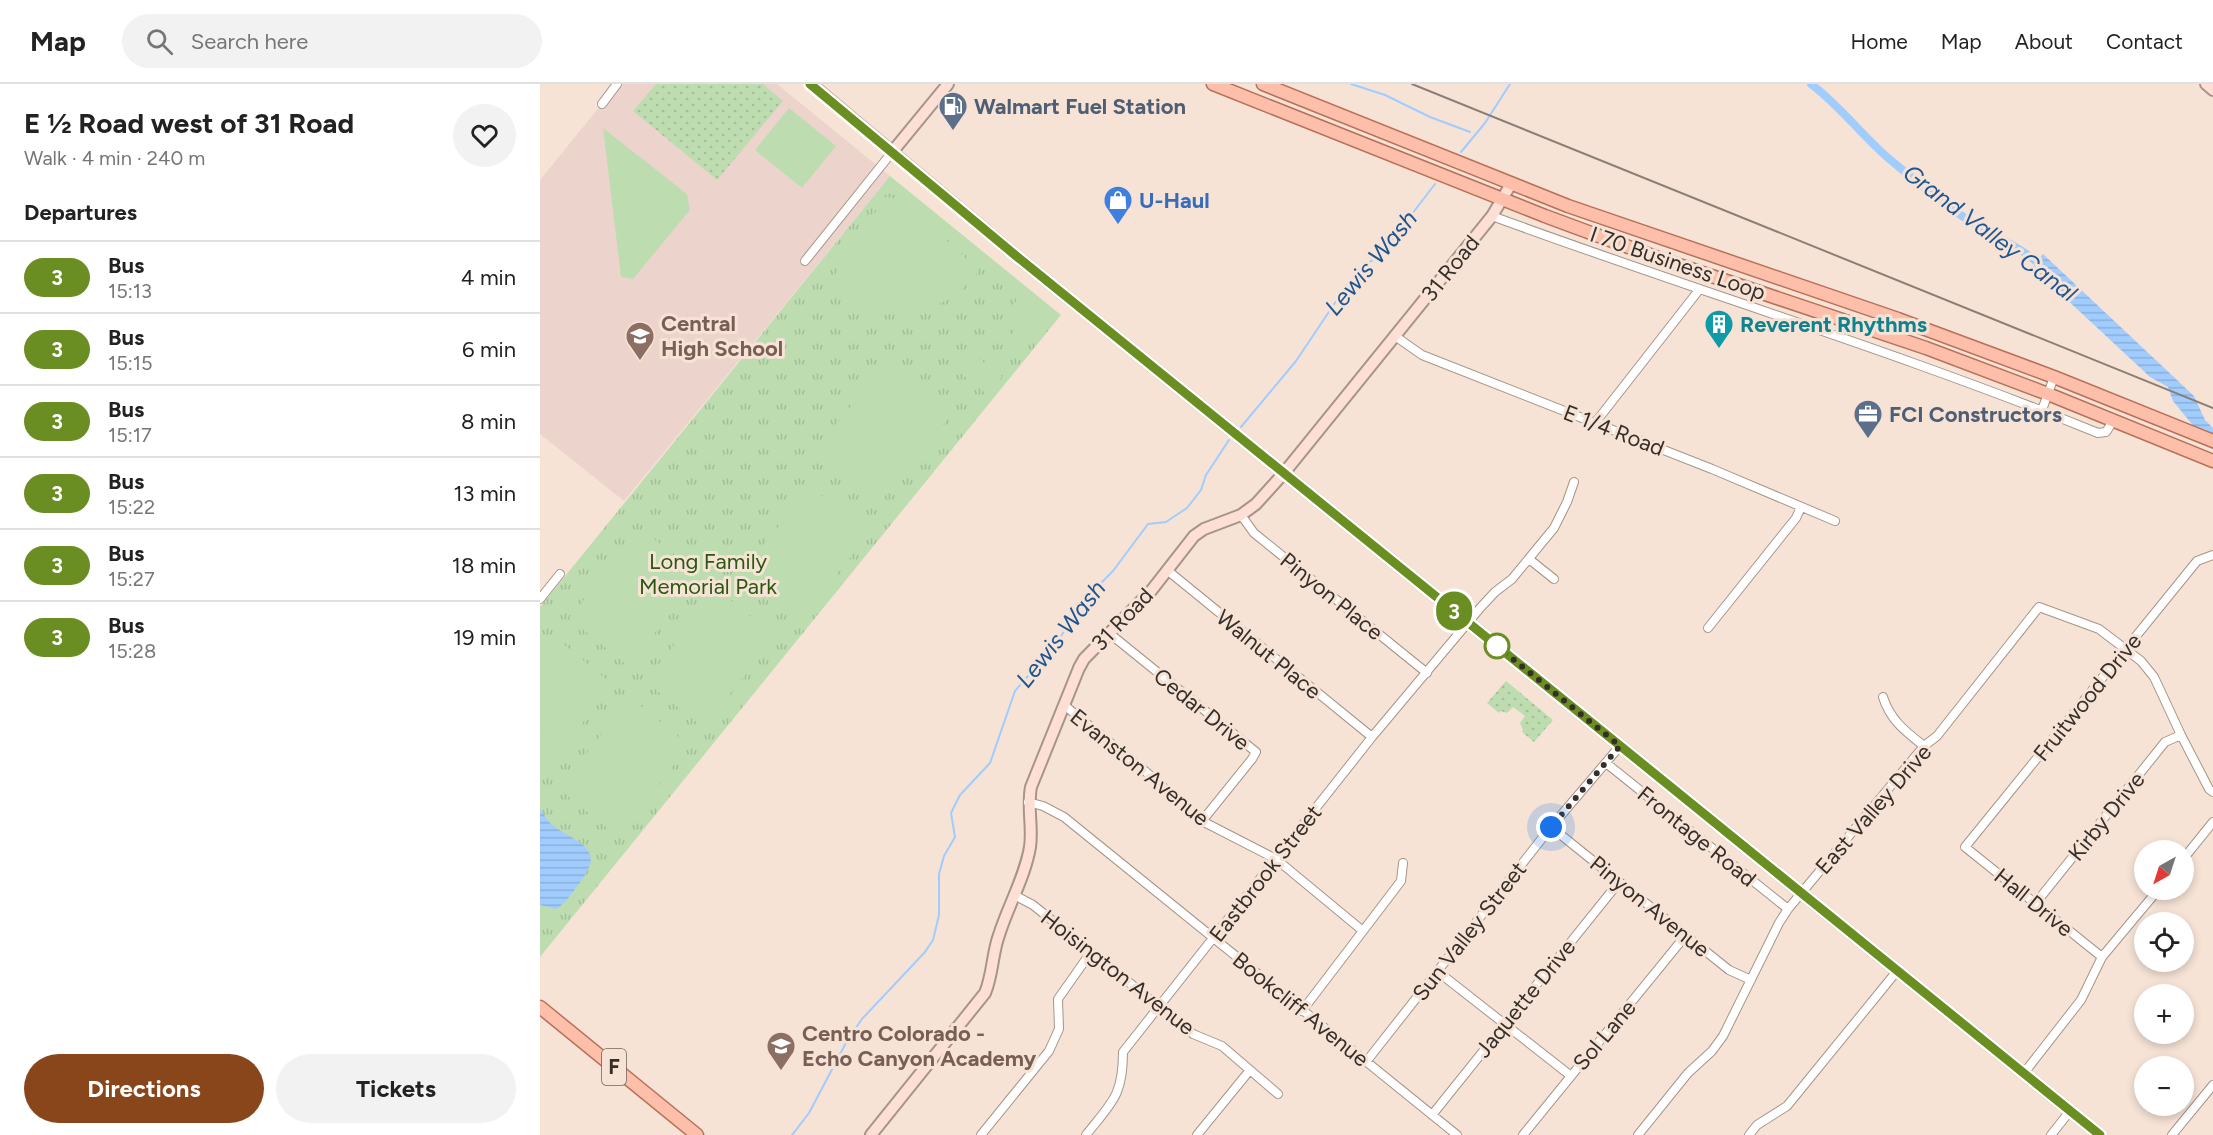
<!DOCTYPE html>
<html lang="en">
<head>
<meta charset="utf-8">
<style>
  :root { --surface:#fff; --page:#f2f2f2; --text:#222; --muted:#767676; --line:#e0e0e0; --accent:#8a461b }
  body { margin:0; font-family:Figtree,sans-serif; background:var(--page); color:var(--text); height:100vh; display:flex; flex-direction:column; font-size:22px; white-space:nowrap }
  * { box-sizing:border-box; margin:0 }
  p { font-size:20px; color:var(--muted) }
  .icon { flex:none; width:33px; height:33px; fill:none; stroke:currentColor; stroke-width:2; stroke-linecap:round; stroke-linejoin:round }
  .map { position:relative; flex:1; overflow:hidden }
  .side { display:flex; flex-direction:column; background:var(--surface); width:540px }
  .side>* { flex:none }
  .badge { padding:0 12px; border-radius:20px; font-size:21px; line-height:39px }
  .needle { width:39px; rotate:219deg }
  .tools { position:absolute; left:1594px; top:756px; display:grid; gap:12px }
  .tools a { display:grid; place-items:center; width:60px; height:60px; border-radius:50%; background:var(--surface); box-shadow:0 3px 9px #0003; font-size:30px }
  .you { position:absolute; width:30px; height:30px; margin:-15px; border:4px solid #fff; border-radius:50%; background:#1a73e8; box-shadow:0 0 0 9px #1a73e833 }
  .map>.badge { position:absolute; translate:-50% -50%; box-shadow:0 0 0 3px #fff }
  h2 { padding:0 24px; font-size:22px; line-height:54px }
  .round { display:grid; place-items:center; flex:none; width:63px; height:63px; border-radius:32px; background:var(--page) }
  .overview { display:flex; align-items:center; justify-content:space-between; height:102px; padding:0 24px }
  h1 { font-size:28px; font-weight:700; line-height:45px }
  .cta { display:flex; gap:12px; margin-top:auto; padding:12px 24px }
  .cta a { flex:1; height:69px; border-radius:36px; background:var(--accent); color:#fff; font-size:24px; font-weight:700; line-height:69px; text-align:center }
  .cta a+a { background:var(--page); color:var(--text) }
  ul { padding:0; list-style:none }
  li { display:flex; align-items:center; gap:18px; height:72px; padding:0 24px; border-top:2px solid var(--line) }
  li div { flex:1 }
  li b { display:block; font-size:22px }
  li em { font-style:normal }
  li .badge { min-width:66px; font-weight:700; text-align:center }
  header { display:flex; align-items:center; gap:36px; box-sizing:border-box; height:84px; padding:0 30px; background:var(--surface); border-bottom:2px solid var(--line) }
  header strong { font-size:28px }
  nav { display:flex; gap:33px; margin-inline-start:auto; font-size:21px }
  .search { width:420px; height:54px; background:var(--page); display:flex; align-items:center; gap:15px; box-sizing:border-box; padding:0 21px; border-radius:33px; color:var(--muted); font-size:22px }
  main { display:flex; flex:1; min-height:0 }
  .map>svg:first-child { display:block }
  .education { fill:#ecd4cc }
  .grass { fill:url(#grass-dots) }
  .park { fill:url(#park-tufts) }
  .pitch { fill:#bdddb1 }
  .water { fill:url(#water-rules) }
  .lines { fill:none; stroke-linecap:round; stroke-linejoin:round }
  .stream { stroke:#a1ccfe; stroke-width:2 }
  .canal { stroke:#a1ccfe; stroke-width:8 }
  .street-casing { stroke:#a69588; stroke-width:10 }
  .secondary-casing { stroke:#a69588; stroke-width:14 }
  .primary-casing { stroke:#b77158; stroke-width:15 }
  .street { stroke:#fff; stroke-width:8 }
  .secondary { stroke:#fedfd5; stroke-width:10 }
  .primary { stroke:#fdbfaa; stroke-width:12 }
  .rail { stroke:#8b7e76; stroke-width:2 }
  .line-casing { stroke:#fff; stroke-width:14 }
  .line { stroke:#6b8e23; stroke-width:9 }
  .walk { stroke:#362e29; stroke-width:6; stroke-dasharray:0 10.8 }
  .stop-dot { fill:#fff; stroke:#6b8e23; stroke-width:3 }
  .labels { text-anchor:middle; stroke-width:6; stroke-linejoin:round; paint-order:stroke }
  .shield { fill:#f6e3d6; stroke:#70645d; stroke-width:1.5 }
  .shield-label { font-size:21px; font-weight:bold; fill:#362e29 }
  .service-label { font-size:22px; font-weight:bold; fill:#4e5e75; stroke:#f6e3d6; text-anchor:start }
  .shop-label { font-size:22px; font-weight:bold; fill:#366cbe; stroke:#f6e3d6; text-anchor:start }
  .street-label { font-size:22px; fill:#362e29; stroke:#f6e3d6 }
  .education-label { font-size:22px; font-weight:bold; fill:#785e54; stroke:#f6e3d6; text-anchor:start }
  .culture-label { font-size:22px; font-weight:bold; fill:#0d838f; stroke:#f6e3d6; text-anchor:start }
  .park-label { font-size:22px; fill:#295911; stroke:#f6e3d6 }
  .water-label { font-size:24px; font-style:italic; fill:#1d5692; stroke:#f6e3d6 }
</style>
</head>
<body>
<header>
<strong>Map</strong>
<div class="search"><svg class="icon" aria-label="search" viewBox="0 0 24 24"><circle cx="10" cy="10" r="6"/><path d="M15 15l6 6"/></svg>Search here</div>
<nav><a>Home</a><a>Map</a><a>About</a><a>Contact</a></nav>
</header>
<main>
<section class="side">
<div class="overview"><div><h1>E ½ Road west of 31 Road</h1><p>Walk · 4 min · 240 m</p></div><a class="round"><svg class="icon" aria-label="heart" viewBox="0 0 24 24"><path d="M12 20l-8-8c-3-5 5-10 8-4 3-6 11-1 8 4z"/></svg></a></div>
<h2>Departures</h2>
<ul>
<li><span class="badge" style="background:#6b8e23;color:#fff">3</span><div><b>Bus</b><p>15:13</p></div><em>4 min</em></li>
<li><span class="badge" style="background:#6b8e23;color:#fff">3</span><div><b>Bus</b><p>15:15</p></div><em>6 min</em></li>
<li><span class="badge" style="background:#6b8e23;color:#fff">3</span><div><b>Bus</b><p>15:17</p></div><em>8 min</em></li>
<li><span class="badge" style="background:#6b8e23;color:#fff">3</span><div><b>Bus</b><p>15:22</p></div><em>13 min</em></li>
<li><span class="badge" style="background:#6b8e23;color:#fff">3</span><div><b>Bus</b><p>15:27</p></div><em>18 min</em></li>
<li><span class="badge" style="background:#6b8e23;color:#fff">3</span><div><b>Bus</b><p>15:28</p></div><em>19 min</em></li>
</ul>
<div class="cta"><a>Directions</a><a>Tickets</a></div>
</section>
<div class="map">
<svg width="1673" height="1051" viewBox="0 0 1673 1051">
  <defs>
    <pattern id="grass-dots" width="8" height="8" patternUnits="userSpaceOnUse" patternTransform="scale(1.5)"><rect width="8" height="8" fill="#bdddb1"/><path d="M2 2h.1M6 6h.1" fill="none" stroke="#a3be98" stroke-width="1.8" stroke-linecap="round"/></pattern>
    <pattern id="park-tufts" width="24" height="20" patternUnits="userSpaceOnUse" patternTransform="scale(1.5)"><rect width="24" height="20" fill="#bdddb1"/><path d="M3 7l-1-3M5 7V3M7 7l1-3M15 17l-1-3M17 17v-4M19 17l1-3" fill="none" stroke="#a3be98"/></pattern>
    <pattern id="water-rules" width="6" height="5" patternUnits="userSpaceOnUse" patternTransform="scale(1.5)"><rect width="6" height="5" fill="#a1ccfe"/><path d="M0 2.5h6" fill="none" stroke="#8bb0da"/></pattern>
  </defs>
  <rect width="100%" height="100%" fill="#f6e3d6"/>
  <path class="education" d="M78,0H237L350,92L84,417L0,350V96Z"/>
  <path class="grass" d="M116,0H223L243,17L177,96L93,27Z
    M966,597L1013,636L994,658L982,648L983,646L980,639L985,632L973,623L967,629L961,627L959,629L947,619Z"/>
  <path class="park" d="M350,92L521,231L0,873V523Z"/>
  <path class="pitch" d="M249,24L296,62L262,104L215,66Z
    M63,44L147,110L150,126L93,195L81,193Z
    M345,113L363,115L439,187C398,238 337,245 286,204Z
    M482,210L504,227L492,242L498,248L480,270L465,258L475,246L462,234Z
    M426,264L462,293L448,311L412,282Z
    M344,281L409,333L335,424L271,372Z
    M271,403L329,450L257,540L198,492Z
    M102,445L160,493L88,582L29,534Z
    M178,506L236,553L163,643L105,597Z
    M15,553L73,601L1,690L0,572Z
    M91,614L149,662L77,752L18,704Z"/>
  <path class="water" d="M1503,170L1654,312L1665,336L1673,344V366L1633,317L1628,303L1610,293L1492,183Z
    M0,725C4,730 6,735 11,740C37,760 69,763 38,801C32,809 25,820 16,825L0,821Z"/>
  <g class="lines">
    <path class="stream" d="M811,0L845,11L890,33L930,48
      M921,68L945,39L970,0
      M701,343L756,277L809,198L849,160L895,100
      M252,1051L269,1029L308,955L322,935L385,868L393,856L399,831V790L404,772L415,753L411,729L420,711L450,679L475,607L515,561L546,514L573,487L608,440L626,438L647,424L661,406L666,391L689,356"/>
    <path class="canal" d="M1271,0C1299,21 1321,50 1347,73C1368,91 1390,108 1412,125C1441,147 1477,159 1504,184"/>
    <g class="street-casing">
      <path id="street" d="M62,20L77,0
        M952,132C1153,206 1359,268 1558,349L1566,348L1573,337
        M265,177L353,67
        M855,252L882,271L1172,385L1295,437
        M1502,326L1514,293
        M1055,339L1159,206
        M701,431L714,449L887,589
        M989,475L1014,495
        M627,486L832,653
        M0,515L20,490
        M1168,544L1256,434L1261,423
        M569,549L716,668L712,675L662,737
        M1343,613C1350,636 1366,648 1384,662
        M524,621L605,687L662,737L736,775L823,847
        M1066,679L1248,825
        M488,718L503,722L524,733L917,1051
        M1011,743L1189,886L1211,896
        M1644,774L1673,738
        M474,811L493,821L653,950L682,962L738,1010
        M1495,820L1625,658L1641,651
        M1562,873L1425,763L1657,477L1673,471
        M897,887L1031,992
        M762,927L861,797L863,779
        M826,978L1011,743L1080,662
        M1484,989L1541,916L1562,873L1618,806
        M892,1031L1079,798
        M441,1051L509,967L519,945L518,915L551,868
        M546,1051C572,1018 583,1012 583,968L832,653L941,523L955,508L972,495L1014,444L1027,418L1034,398
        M657,1051L710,986
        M983,1051L1146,851
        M1098,1051L1148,989L1172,967L1183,952L1239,839L1248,825L1384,662L1397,652L1499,523L1559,545L1601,577L1614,593L1641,651L1669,705L1673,708
        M1209,1051L1217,1041L1247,1022L1357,887
        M1511,1051L1530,1027
        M1632,1051L1673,1001"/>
    </g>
    <g class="secondary-casing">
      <path id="secondary" d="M271,0L475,171L1560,1051
        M1666,0L1673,6
        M353,67L408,0
        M331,1051L445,909C453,890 452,870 459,851C468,822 485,793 490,763C493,743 487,724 491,703L539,584L544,575L611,507L654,452L664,445L701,431L716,420L744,389L952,132L971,100"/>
    </g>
    <g class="primary-casing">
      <path id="primary" d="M673,0L1005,132L1121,175L1386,264L1508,310L1673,377
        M723,0L1028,122L1358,235L1514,293L1673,357
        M0,923L157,1051"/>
    </g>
    <use href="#street" class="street"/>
    <use href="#secondary" class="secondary"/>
    <use href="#primary" class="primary"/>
    <path class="rail" d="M872,0L1673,324"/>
  </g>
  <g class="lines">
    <g class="line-casing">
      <path id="line" d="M270,0L475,171L1560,1051"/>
    </g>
    <use href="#line" class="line"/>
    <path class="walk" d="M957,562L1080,662L1011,743"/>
  </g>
  <defs>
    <g id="fuel-pin" transform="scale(1.5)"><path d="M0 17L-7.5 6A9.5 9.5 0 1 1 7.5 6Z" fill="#5c6f8a" stroke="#f6e3d6"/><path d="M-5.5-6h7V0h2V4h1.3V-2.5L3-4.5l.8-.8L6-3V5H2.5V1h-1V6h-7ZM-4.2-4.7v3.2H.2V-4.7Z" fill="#fff"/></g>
    <g id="shop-pin" transform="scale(1.5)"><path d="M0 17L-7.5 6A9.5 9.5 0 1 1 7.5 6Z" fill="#3f7fe0" stroke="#f6e3d6"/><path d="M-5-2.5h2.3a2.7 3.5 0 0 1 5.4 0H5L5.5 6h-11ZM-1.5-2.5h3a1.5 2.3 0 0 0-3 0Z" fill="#fff"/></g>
    <g id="building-pin" transform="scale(1.5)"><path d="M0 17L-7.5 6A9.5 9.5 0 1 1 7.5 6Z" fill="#0f9aa8" stroke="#f6e3d6"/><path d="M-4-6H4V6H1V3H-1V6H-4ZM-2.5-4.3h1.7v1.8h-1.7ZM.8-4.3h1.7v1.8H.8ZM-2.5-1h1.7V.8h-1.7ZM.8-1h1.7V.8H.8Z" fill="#fff"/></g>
    <g id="school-pin" transform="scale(1.5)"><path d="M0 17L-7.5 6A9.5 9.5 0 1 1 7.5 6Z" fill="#8d6e63" stroke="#f6e3d6"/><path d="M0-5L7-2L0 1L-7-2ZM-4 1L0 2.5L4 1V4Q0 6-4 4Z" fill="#fff"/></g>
    <g id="office-pin" transform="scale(1.5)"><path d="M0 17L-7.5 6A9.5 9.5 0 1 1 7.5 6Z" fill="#5c6f8a" stroke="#f6e3d6"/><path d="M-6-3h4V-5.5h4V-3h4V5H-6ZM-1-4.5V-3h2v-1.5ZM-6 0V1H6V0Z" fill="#fff"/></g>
  </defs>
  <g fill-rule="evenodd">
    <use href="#fuel-pin" x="413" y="22"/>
    <use href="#shop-pin" x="578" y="116"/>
    <use href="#building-pin" x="1179" y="240"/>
    <use href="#school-pin" x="100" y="252"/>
    <use href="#office-pin" x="1328" y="330"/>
    <use href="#school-pin" x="241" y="962"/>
  </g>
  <circle class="stop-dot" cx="957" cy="562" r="12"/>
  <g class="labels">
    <rect class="shield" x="62" y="965" width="24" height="36" rx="4.5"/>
    <g class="shield-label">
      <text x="74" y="990">F</text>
    </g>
    <g class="service-label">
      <text x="434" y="30">Walmart Fuel Station</text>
      <text x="1349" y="338">FCI Constructors</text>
    </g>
    <g class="shop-label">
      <text x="599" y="124">U-Haul</text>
    </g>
    <g class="street-label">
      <text transform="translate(1138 179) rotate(19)" y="8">I 70 Business Loop</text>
      <text transform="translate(910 184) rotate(-51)" y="8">31 Road</text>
      <text transform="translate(1074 346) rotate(21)" y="8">E 1/4 Road</text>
      <text transform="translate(792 512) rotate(39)" y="8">Pinyon Place</text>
      <text transform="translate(582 535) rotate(-46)" y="8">31 Road</text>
      <text transform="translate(729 570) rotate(39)" y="8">Walnut Place</text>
      <text transform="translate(1547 613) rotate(-51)" y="8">Fruitwood Drive</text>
      <text transform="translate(662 625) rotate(39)" y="8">Cedar Drive</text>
      <text transform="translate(600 683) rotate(39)" y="8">Evanston Avenue</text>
      <text transform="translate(1333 725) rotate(-49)" y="8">East Valley Drive</text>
      <text transform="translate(1566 732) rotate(-51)" y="8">Kirby Drive</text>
      <text transform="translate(1157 752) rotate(39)" y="8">Frontage Road</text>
      <text transform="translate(725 789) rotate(-52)" y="8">Eastbrook Street</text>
      <text transform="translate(1494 818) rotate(39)" y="8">Hall Drive</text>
      <text transform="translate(1110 822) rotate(39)" y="8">Pinyon Avenue</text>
      <text transform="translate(929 847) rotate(-52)" y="8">Sun Valley Street</text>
      <text transform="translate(578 888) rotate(38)" y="8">Hoisington Avenue</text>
      <text transform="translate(985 914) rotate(-51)" y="8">Jaquette Drive</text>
      <text transform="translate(761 925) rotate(39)" y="8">Bookcliff Avenue</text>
      <text transform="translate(1064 951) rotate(-50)" y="8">Sol Lane</text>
    </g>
    <g class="education-label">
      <text x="121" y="247">Central<tspan x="121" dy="25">High School</tspan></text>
      <text x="262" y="957">Centro Colorado -<tspan x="262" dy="25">Echo Canyon Academy</tspan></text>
    </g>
    <g class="culture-label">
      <text x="1200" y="248">Reverent Rhythms</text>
    </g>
    <g class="park-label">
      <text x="168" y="485">Long Family<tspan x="168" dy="25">Memorial Park</tspan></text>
    </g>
    <g class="water-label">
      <text transform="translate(1450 149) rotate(37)" y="8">Grand Valley Canal</text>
      <text transform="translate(831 179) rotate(-50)" y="8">Lewis Wash</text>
      <text transform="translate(521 550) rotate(-52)" y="8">Lewis Wash</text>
    </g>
  </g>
</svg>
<div class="tools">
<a><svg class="needle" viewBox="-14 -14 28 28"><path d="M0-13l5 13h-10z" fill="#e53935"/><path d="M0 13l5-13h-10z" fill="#767676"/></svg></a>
<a><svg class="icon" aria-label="locate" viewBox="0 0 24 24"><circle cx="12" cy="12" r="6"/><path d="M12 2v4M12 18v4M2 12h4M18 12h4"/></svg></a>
<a>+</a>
<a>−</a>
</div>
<div class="you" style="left:1011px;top:743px"></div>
<b class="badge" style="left:914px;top:527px;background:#6b8e23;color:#fff">3</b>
</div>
</main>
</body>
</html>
